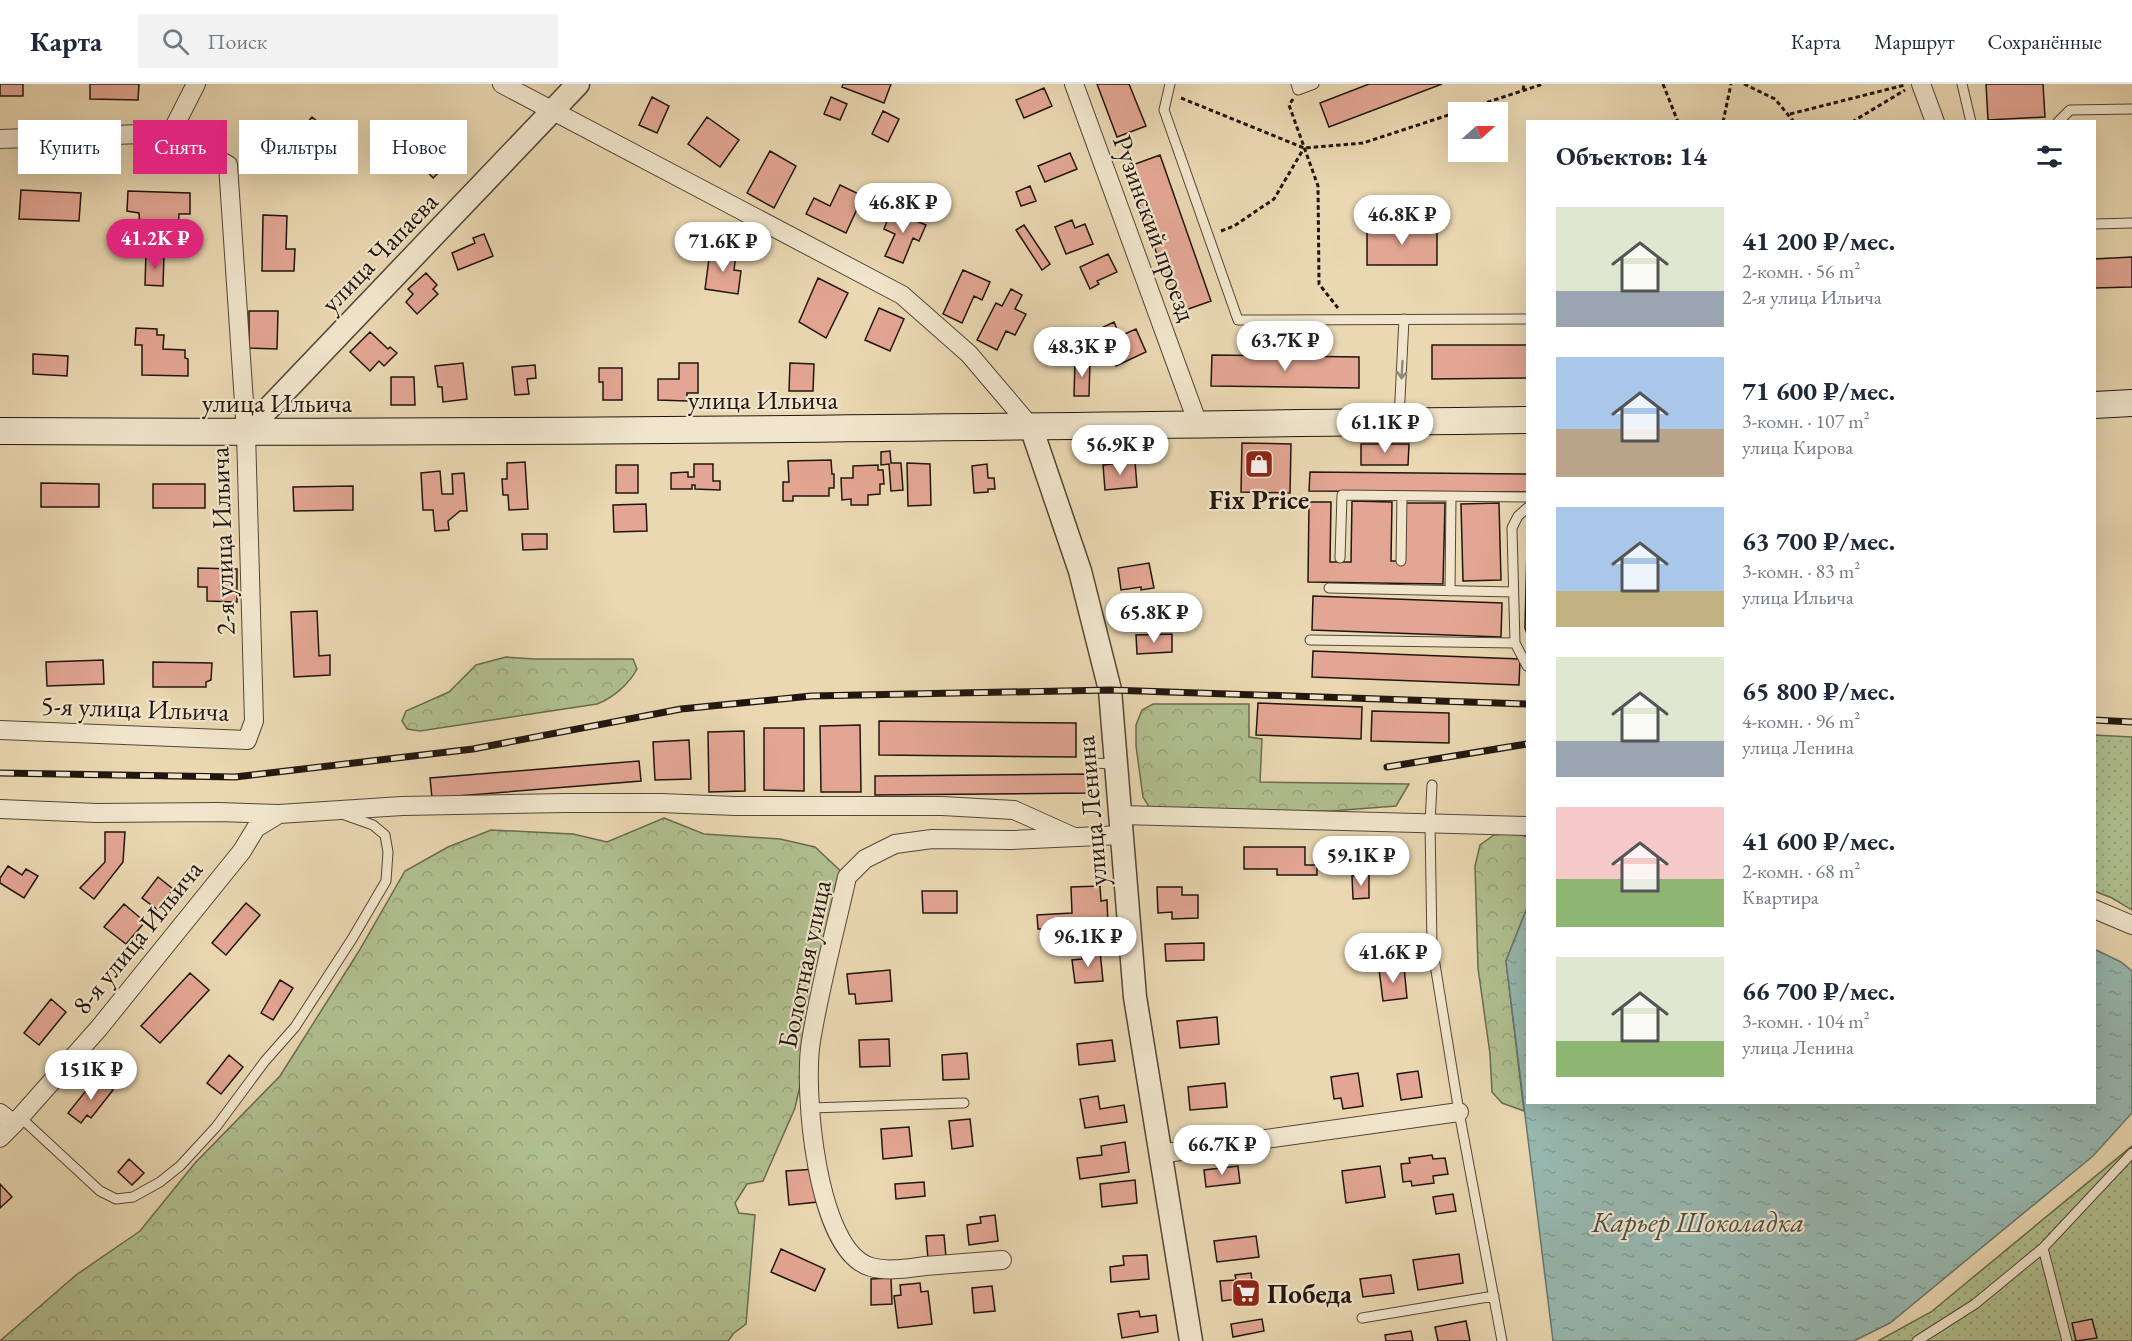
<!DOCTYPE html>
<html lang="ru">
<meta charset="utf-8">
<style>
:root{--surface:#fff;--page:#f2f2f3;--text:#1f2937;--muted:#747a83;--line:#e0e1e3;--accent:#db2777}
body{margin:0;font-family:"EB Garamond",serif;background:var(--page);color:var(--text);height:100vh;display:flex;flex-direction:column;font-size:22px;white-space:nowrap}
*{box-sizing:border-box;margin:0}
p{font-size:20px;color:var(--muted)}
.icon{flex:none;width:33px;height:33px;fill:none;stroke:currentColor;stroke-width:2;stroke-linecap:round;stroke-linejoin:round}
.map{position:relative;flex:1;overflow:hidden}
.details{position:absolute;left:1526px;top:36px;width:570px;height:984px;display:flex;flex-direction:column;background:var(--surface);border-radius:0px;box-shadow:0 6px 24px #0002}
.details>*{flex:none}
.guide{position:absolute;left:18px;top:36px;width:570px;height:54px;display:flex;gap:12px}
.needle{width:39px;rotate:69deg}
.buttons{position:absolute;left:1448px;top:18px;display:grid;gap:12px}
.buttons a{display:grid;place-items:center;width:60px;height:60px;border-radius:0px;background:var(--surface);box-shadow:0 6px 24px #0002;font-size:30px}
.price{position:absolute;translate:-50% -51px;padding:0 14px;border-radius:21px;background:#fff;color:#222;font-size:20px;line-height:39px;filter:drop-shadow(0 2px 3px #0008)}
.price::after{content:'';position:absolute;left:50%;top:36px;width:18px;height:14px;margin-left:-9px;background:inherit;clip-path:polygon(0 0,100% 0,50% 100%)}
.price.current{background:var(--accent);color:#fff}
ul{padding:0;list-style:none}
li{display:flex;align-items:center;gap:18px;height:150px;padding:0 30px}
li span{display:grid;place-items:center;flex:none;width:168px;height:120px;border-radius:0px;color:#555}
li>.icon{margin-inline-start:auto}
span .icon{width:72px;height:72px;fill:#fffc;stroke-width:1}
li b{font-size:26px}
h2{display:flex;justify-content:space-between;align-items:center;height:72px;padding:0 30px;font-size:26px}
.pill{padding:0 21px;border-radius:0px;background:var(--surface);box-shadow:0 6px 24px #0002;font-size:21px;line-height:54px}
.pill.current{background:var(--accent);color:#fff}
header{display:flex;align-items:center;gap:36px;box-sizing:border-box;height:84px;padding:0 30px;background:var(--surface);border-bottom:2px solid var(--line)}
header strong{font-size:28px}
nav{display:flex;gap:33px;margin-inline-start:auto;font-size:21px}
.search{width:420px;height:54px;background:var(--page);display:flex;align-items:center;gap:15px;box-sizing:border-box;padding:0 21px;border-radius:0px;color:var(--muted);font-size:22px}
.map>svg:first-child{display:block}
</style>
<header>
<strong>Карта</strong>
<div class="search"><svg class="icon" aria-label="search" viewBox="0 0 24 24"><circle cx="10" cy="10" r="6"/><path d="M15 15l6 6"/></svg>Поиск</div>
<nav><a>Карта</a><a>Маршрут</a><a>Сохранённые</a></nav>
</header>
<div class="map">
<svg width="2132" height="1257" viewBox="0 0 2132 1257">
<defs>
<pattern id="grass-dots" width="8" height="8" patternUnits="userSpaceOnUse" patternTransform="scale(1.5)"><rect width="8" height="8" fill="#b1c090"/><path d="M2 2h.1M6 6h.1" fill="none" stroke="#98a47b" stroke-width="1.8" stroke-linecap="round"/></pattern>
<pattern id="forest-crowns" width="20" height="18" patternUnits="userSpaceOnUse" patternTransform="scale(1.5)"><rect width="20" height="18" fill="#b1c090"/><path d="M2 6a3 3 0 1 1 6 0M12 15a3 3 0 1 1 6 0" fill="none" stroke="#98a47b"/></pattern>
<pattern id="water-ripples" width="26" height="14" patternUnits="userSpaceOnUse" patternTransform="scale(1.5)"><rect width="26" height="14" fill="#98b9b1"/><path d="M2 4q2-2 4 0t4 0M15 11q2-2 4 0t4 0" fill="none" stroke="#839e97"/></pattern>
</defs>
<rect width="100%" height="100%" fill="#ead8b2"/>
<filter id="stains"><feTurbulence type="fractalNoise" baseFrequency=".00333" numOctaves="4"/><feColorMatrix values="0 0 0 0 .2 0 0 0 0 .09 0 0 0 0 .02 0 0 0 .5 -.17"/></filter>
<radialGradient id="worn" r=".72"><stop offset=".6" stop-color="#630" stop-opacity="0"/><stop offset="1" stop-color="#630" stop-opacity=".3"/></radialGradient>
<path fill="url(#grass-dots)" stroke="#696b50" stroke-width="1.5" d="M2094,651L2132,653V826L2112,814L2094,807Z
M2132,1062V1257H1878L1931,1228Z"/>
<path fill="url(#forest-crowns)" stroke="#696b50" stroke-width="1.5" d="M506,573L534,575H633L637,585C629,600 613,614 597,620L420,647L407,645L402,637L406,627L449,608L476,581Z
M1153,620H1249V653L1262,655L1260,698L1409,700L1396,722L1331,727L1151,726L1143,713L1136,662V641L1142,626Z
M664,734L704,750L780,755L815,763L847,793L795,1024L763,1097L747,1100L735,1119L739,1129L755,1131L746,1240L734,1249L728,1257H0L76,1191L140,1147L195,1079L280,992L359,867L405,787L448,763L491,746L573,750L607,758Z
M1515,749L1527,753V824L1506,877L1524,1027L1502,1019L1492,1008L1490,970L1478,884L1475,782L1480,761L1494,751Z"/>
<path fill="url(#water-ripples)" stroke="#687870" stroke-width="1.5" d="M1527,824V1018H2094V865L2121,878L2132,887V1029L2093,1072L1890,1239L1854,1257H1553L1506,877Z"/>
<path fill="#e3a694" stroke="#21160f" stroke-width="1.5" d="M0,0H23V12H0Z
M90,0H139L138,16L90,15Z
M843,0H891L884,19L842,3Z
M1097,0H1129L1146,42L1117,53Z
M1369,0H1442L1329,43L1320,19Z
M1986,0H2043L2045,33L1988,36Z
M1044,4L1052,22L1024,34L1016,16Z
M652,13L669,22L657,49L639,41Z
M831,13L847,20L840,36L824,30Z
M883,27L899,35L888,58L872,50Z
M312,33L351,65L332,88L293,55Z
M707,33L739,56L720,83L688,60Z
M453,51L465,65L433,94L423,83L432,75L424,67L436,56L441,62Z
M770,67L796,82L774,124L747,109Z
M1070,69L1077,85L1045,98L1038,82Z
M1160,71L1211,217L1177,229L1127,83Z
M840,101L863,112L846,149L806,130L814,114L830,122Z
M1030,102L1036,117L1021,122L1016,108Z
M21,106L81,109L79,137L19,135Z
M128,107L190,109V130H179L178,143L166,142V145L140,144L139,129L127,127Z
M906,125L919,130L916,137L926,141L919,157L913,154L903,179L885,172L895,150L884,145L889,132L900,137Z
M263,131L287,132L286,165H295L294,187H262Z
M1072,136L1075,144L1085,140L1093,160L1066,170L1055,143Z
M1367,139H1386V149H1415V140H1437V181H1367Z
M1024,141L1050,180L1042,186L1016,146Z
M484,150L493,172L458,186L452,169L475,159L473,154Z
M710,167L736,171L734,186L741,187L738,210L705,205Z
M146,169L164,170L163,202L145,201Z
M1108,170L1117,188L1097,197L1099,200L1090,205L1080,183Z
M2132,173V203L2094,204V175Z
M963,186L990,198L982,216L974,212L962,239L943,230Z
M426,189L437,201L433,205L438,210L417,230L406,218L413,210L408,205Z
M818,194L848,209L826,254L799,238Z
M1011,205L1022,211L1015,225L1026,230L1015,251L1006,247L997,266L977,256L996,219L1002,222Z
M879,224L904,235L890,267L865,256Z
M249,227H278L277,265L249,264Z
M1114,238L1120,252L1136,245L1146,268L1116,282L1099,245Z
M136,244L157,245V251H164L163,265L185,266V274L188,275V292L142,291V261H135Z
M370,248L388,265L390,263L397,269L384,282L379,277L370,287L350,268Z
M1432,261H1527V294L1432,295Z
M33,270L68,272L67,292L33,290Z
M1212,271L1359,273V304L1211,302Z
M1075,276H1090L1089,312H1074Z
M463,279L467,315L443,318L442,303H438L435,282Z
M679,279H698V309H687V317L658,316V295H679Z
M790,279L814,280L813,307H789Z
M535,281L536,294L527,295L529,310L515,311L512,283Z
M599,284H622V316H603V298H599Z
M391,293H414L415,321H391Z
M1242,359L1291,360L1290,409L1241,408Z
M1361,360H1409L1408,381H1361Z
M890,367L891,379H901L903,406L891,407L889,380L881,381V368Z
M831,376L832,390H834V404H829V412H793V417H783V398H789L788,377Z
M1135,377L1137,403L1105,406L1103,381Z
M525,378L528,425L509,426L508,411H503L502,395H507V379Z
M907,379L930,380L931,421L908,422Z
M694,380H713V397H720V406L695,405V401H692V405H671V389L688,388V393H694Z
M987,380L988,394H994L995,405H988V408L974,409L972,382Z
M616,381H638V409H616Z
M878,381V386H883L884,400H880V410L868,411V421H851V415L842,416L841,394H853V382Z
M440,387L442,410H453L452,390L464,389L467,427H460L448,437L449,446L435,447L433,426H423L421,389Z
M1310,388L1527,390V408L1309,407Z
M41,399L99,400V423H41Z
M153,400H205V424H153Z
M353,402V426L294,427L293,403Z
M1352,417L1392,418L1391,477H1405L1406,419H1445L1443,500L1308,498L1309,418H1331L1330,478H1351Z
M1499,419L1501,496L1463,497L1461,420Z
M646,420L647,447L614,448L613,421Z
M522,450H547V465L523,466Z
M1527,464V550L1525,544Z
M1149,479L1154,504L1141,506V503L1121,506L1118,484Z
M198,484L237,485V518L207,517V503H198Z
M1313,512L1502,519L1501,553L1312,546Z
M317,527L319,572L330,571V591L294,593L291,528Z
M1172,550V568L1137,570L1136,551Z
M1313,567L1520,575L1519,601L1312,593Z
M103,576L104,600L47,602L46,578Z
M153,578L212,579L211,596L206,598V603H153Z
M1258,619L1362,623L1361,655L1256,651Z
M1372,627L1449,629V659L1371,657Z
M879,637L1076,639V673L879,671Z
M860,641L861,708H821L820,642Z
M764,644H804V707L764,706Z
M744,647L745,707L709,708L708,648Z
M689,656L691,695L655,696L653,658Z
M639,677L641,697L432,714L430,694Z
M1091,690V709L875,711V692Z
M105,748H125L123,778L94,815L80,804L105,778Z
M1244,763H1305V781H1317V791H1277V785H1244Z
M8,782L22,791L26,785L38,792L24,814L0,799V794Z
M1369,791V814L1353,815L1352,792Z
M158,793L173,805L158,826L142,814Z
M1100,802L1101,817L1107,816L1108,842L1100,843V847L1073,849V844L1038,845L1037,831L1072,829L1071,803Z
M1157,803H1182V811H1198V834L1172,835V828L1158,829Z
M922,807H957V829H923Z
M246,819L260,831L226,871L212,859Z
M124,820L145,838L126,860L104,843Z
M1204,859V876L1166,877L1165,860Z
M1100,867L1103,897L1075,899L1072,876L1082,875L1081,869Z
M1404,883L1407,914L1383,917L1379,885Z
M890,886L892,917L856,920L855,910H849L847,890Z
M190,889L209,906L160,959L141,942Z
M280,896L293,904L273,936L261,929Z
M51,915L66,928L39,961L24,949Z
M1217,933L1219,960L1180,964L1177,937Z
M889,955L890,982L860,983L859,956Z
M1112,956L1115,977L1079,981L1077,960Z
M967,969L969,995L943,996L942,971Z
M229,971L243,983L221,1010L207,999Z
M1418,987L1422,1013L1401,1016L1397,990Z
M1358,989L1363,1022L1343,1025L1341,1014L1334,1015L1331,993Z
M97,993L113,1006L91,1034L87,1031L81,1039L68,1029Z
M1225,999L1227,1023L1190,1026L1188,1003Z
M1098,1012L1100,1025L1124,1021L1127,1038L1085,1044L1080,1015Z
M970,1035L973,1062L952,1065L949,1037Z
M909,1043L912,1072L883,1075L881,1045Z
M1125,1058L1129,1088L1080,1095L1077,1074L1102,1071L1101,1062Z
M1432,1071L1433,1075L1445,1074L1448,1090L1433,1092L1434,1099L1412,1102L1411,1097L1403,1098L1401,1080L1410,1079L1409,1074Z
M129,1075L144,1089L132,1101L118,1088Z
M1238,1082L1240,1099L1206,1103L1204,1086Z
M1380,1082L1385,1113L1346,1119L1342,1087Z
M816,1085L818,1118L789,1121L786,1087Z
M1135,1096L1137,1119L1102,1123L1100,1100Z
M924,1098L925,1112L896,1115L895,1100Z
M0,1100L12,1113L0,1124Z
M1453,1110L1456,1127L1436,1130L1433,1113Z
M995,1131L998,1157L969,1161L967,1141L981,1139L980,1133Z
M944,1151L946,1173L928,1174L926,1152Z
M1256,1152L1259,1173L1217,1178L1214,1157Z
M781,1165L825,1185L815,1207L771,1188Z
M1459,1170L1463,1199L1418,1206L1413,1176Z
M1147,1171L1149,1195L1111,1198L1110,1183L1124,1181L1123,1172Z
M1251,1189L1254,1213L1222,1217L1220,1197L1236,1196L1235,1191Z
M1391,1191L1394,1209L1363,1213L1360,1195Z
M891,1194L892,1220L871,1221V1195Z
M920,1199L921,1208L928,1207L932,1240L898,1244L894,1212L901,1211L900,1201Z
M992,1202L995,1227L974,1229L972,1204Z
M1139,1227L1140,1233L1156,1231L1158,1248L1122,1254L1118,1230Z
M1262,1235L1264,1247L1233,1253L1231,1240Z
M2092,1235L2097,1254L2076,1257L2072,1239Z
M1466,1237L1470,1257H1438L1435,1243Z
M1411,1247L1413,1257H1386L1385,1251Z"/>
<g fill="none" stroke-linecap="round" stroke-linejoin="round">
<g stroke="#534638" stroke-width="11">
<path id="service" d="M1170,0L1164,26L1238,236L1527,235
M1296,0L1298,6L1314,0
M1962,0L1971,38
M2058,38L2070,26L2132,25
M2094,140L2132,139
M1399,335L1404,235
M1527,424L1518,432L1512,444L1515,559L1527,582
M1340,474L1342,411L1527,413
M1401,477L1402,412
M1329,504L1513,508
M1450,507L1451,413
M1310,556L1515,559
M1090,679L1116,680
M1432,701L1430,739L1432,862L1459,1028L1502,1257
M811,1024L964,1019
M20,1033L100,1107L116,1115L133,1113L160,1098L180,1082L216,1043L265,977L295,943L352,855L386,797L388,768L385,751L373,741L342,730
M2043,1164L2067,1257
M1362,1234L1494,1212
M1917,1257L1975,1220L2043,1164L2132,1069"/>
</g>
<g stroke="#534638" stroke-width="20">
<path id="minor" d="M502,0L902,211L969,270L1031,343
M1074,0L1198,340
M1921,0L1935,38
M171,49L196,0
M0,55L171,49L228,81L246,348L254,637L247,656L0,646
M0,725L97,729L218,728L279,730L402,722L566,719H661L735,722H942L1014,726L1074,753
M1121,731L1527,742
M2094,825L2132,841
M0,1029L14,1040L0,1054
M14,1040L99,944L242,767L256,744L279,730
M1159,1070L1459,1028
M1002,1176C977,1178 951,1180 925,1182C908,1184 888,1188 871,1183C816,1168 803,1005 811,957C820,902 835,847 847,793L865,775L895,760L932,755L1012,756L1122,751"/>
</g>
<g stroke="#534638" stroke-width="25">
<path id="tertiary" d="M1031,343L1080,487L1110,606L1135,913L1191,1257
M246,348L578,0"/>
</g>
<g stroke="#21160f" stroke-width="28">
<path id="secondary" d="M2094,321L2132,319
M0,347C509,350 1018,343 1527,336"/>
</g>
<path stroke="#21160f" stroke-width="3" stroke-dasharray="4.5 3" stroke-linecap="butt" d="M1663,0L1678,38
M1744,0L1775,15L1794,38
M1523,6L1524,0
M1181,14L1304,64L1363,59L1543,0
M1293,15L1289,21L1318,102L1319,200L1338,224
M1790,30L1905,1
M1723,38L1731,0
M1852,38L1905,6
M1221,147L1234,142L1274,115L1304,64"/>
<use href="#service" stroke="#f1e6cd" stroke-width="9"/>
<use href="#minor" stroke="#f1e6cd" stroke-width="18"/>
<use href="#tertiary" stroke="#f1e6cd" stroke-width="22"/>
<use href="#secondary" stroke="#f1e6cd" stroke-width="26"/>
<g stroke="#21160f" stroke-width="7">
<path id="rail" d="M2094,636L2132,638
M1387,683L1527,660
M0,689L235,693L473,665L681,625L811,612L1110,606L1527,620"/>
</g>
<use href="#rail" stroke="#f1e6cd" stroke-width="4.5" stroke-dasharray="14" stroke-linecap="butt"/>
</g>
<defs><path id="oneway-shaft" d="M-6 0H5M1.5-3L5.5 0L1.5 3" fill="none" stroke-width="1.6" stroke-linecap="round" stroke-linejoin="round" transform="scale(1.5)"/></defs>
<use stroke="#938878" href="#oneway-shaft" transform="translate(1402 286) rotate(93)"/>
<defs>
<g id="shop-square" transform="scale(1.5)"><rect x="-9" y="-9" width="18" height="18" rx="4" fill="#8f2418" stroke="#f1e6cd"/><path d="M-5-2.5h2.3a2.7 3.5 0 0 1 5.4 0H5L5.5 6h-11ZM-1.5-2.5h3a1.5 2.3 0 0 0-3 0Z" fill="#fff"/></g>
<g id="supermarket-square" transform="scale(1.5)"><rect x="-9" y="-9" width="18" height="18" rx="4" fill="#8f2418" stroke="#f1e6cd"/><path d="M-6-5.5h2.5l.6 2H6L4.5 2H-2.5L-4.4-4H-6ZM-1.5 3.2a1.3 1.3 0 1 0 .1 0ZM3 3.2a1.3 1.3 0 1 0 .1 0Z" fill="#fff"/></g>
</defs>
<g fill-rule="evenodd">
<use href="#shop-square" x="1259" y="380"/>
<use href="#supermarket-square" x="1246" y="1209"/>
</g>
<g text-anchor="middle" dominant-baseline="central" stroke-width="4.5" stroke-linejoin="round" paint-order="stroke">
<g font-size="27" fill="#21160f" stroke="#f1e6cd">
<text transform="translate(1155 144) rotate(70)">Рузинский проезд</text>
<text transform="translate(379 168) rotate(-46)">улица Чапаева</text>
<text x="763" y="315">улица Ильича</text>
<text x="277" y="318">улица Ильича</text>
<text transform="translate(222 457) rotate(-92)">2-я улица Ильича</text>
<text transform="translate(135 624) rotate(2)">5-я улица Ильича</text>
<text transform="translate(1091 727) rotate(-95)">улица Ленина</text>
<text transform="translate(137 853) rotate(-51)">8-я улица Ильича</text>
<text transform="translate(804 880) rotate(-78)">Болотная улица</text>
</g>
<g font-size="27" font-weight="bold" fill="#21160f" stroke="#f1e6cd">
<text x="1259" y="415">Fix Price</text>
<text x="1267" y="1209" text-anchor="start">Победа</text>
</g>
<g font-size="28" font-style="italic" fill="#4b4f48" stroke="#f1e6cd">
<text x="1698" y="1138">Карьер Шоколадка</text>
</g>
</g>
<rect width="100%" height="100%" filter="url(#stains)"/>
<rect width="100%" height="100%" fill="url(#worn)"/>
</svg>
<div class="buttons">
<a><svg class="needle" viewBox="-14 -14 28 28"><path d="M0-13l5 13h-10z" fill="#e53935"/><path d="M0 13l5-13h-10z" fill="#747a83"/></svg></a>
</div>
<b class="price" style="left:903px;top:150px">46.8K ₽</b>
<b class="price" style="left:1402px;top:162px">46.8K ₽</b>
<b class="price current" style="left:155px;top:186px">41.2K ₽</b>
<b class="price" style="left:723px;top:189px">71.6K ₽</b>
<b class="price" style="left:1285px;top:288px">63.7K ₽</b>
<b class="price" style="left:1082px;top:294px">48.3K ₽</b>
<b class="price" style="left:1385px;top:370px">61.1K ₽</b>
<b class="price" style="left:1120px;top:392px">56.9K ₽</b>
<b class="price" style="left:1154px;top:560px">65.8K ₽</b>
<b class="price" style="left:1361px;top:803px">59.1K ₽</b>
<b class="price" style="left:1088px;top:884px">96.1K ₽</b>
<b class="price" style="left:1393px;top:900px">41.6K ₽</b>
<b class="price" style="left:91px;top:1017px">151K ₽</b>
<b class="price" style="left:1222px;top:1092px">66.7K ₽</b>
<div class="guide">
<a class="pill">Купить</a>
<a class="pill current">Снять</a>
<a class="pill">Фильтры</a>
<a class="pill">Новое</a>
</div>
<section class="details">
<h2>Объектов: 14<svg class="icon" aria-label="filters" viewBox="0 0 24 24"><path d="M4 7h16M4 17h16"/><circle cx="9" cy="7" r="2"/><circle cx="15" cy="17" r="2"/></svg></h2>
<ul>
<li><span style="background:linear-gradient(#dfe7d0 70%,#9aa5b1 0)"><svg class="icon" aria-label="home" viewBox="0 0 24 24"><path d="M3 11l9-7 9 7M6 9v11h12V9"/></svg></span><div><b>41 200 ₽/мес.</b><p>2-комн. · 56 m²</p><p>2-я улица Ильича</p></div></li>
<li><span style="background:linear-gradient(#a9c7e8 60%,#b9a48a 0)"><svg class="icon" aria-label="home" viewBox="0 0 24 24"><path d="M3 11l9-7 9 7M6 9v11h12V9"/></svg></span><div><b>71 600 ₽/мес.</b><p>3-комн. · 107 m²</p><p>улица Кирова</p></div></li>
<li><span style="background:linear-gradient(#a9c7e8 70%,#c2b280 0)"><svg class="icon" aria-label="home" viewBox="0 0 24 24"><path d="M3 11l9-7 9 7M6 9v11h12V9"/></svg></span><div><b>63 700 ₽/мес.</b><p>3-комн. · 83 m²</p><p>улица Ильича</p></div></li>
<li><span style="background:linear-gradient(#dfe7d0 70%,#9aa5b1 0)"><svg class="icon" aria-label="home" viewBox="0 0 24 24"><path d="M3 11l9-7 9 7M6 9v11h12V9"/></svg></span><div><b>65 800 ₽/мес.</b><p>4-комн. · 96 m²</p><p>улица Ленина</p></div></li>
<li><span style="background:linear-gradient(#f6c9c9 60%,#8fb573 0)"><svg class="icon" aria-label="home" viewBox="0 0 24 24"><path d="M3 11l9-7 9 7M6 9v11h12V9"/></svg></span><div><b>41 600 ₽/мес.</b><p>2-комн. · 68 m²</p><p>Квартира</p></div></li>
<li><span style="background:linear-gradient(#dfe7d0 70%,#8fb573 0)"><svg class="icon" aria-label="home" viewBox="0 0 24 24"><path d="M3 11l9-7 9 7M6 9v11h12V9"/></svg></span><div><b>66 700 ₽/мес.</b><p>3-комн. · 104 m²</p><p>улица Ленина</p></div></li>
</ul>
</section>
</div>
